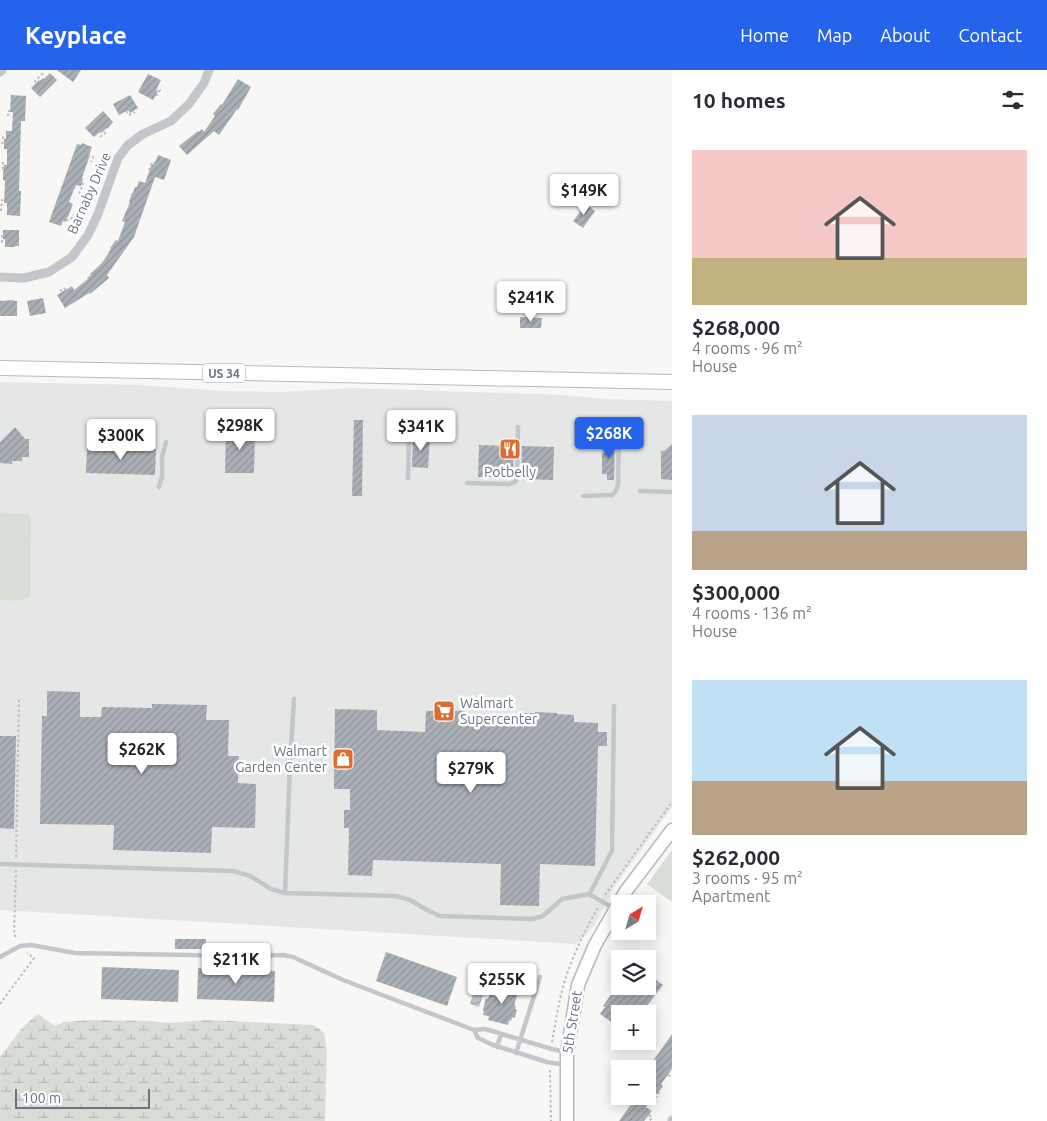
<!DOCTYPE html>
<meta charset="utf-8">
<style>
:root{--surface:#fff;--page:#f2f2f3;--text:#2b2b33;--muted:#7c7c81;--accent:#2563eb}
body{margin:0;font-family:Ubuntu,sans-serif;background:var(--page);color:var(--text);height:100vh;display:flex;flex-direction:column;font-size:19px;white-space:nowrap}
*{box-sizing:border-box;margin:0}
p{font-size:16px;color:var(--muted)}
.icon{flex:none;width:28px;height:28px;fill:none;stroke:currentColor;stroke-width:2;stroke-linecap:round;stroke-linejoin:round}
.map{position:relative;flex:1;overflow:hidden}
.drawer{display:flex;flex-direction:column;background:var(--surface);width:375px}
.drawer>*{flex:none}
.needle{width:32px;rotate:37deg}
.buttons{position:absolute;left:611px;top:825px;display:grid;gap:10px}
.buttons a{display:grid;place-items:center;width:45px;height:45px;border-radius:0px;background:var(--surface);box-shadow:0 2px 12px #0003;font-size:25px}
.scale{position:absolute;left:15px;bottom:12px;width:135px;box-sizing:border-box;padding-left:5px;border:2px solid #687484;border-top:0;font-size:14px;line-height:18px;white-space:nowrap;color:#687484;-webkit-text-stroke:4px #fff;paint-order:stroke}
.price{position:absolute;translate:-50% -42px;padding:0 11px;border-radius:5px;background:#fff;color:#222;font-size:16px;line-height:32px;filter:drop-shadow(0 1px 2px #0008)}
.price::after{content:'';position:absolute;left:50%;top:30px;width:15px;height:11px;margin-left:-8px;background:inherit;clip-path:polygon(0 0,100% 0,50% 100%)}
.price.active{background:var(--accent);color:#fff}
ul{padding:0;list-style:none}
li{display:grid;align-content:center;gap:10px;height:265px;padding:0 20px}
li span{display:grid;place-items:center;height:155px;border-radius:0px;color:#555}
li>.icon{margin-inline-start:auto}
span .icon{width:90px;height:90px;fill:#fffc;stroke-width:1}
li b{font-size:21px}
h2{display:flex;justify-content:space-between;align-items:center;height:60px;padding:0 20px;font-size:21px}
header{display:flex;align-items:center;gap:30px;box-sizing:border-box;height:70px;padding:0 25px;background:var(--accent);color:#fff}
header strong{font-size:24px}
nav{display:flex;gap:28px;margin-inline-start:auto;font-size:18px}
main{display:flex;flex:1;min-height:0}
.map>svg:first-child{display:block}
</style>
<header>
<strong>Keyplace</strong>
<nav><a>Home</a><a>Map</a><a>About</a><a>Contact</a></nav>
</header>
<main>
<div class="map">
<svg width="672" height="1051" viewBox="0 0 672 1051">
<defs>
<pattern id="wetland-marsh" width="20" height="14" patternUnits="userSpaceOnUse" patternTransform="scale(1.25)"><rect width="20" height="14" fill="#d8ded6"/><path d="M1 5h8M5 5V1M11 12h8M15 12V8" fill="none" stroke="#b3b9b3"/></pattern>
<pattern id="water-waves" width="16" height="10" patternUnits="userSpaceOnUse" patternTransform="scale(1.25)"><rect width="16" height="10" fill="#bdc5cb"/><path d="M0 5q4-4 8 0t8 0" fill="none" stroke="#9da5aa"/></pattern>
<pattern id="building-hatch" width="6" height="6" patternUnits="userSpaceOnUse" patternTransform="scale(1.25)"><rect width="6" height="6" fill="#aab0b7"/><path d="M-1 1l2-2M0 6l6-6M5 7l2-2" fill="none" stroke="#8e949a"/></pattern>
</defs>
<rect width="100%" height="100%" fill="#f7f7f5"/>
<path fill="#e5e6e6" d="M0,312L140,315L223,321L282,322L353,318L565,325L605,329L672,331V737L613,819L595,855L576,874L0,840Z"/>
<path fill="#d8ded6" d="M0,443L27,444L31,447L30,525C23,533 10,530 0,530Z
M672,780V832L647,814Z"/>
<path fill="url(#wetland-marsh)" d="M38,944L55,956L64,952L91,950L146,951L170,953L208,950L314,955L324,963L327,980L325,1051H0V987L22,958Z"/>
<path fill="url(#water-waves)" d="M478,909L489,913L488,916H486L479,937L470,934Z"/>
<path fill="url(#building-hatch)" d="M57,0H81L73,12Z
M50,3L57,10L40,27L31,18L39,10L40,11L43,8L44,9Z
M148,4L161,10L156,20L158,21L153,30L138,22Z
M238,9L251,17L238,40L237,39L219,65L214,61L187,85L179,76L198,61L199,62L202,59L204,62L215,46L213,44L221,34L222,35Z
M11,25L26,26L25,51H21L19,121H21L20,146L7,145V133H4L5,112L4,110H3V103L4,95H7V79H4V69H6V61H12L13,42H10Z
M130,25L138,38L130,43L128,40L119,45L113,34Z
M103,41L113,52L107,59V58L101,63L100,62L94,67L85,58Z
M82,73L92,77L89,85H90L82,108L83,109L81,116L76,115L75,119H74L69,132L73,134L68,147H67L66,152L63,151L61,156L49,152L77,74L81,75Z
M158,85L171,90L164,110L155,107L134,167L107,205L109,208L90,224L89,223L65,238L57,225L72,216L74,220L88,209L87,208L91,205L90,204L101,194L109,183H108L111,179L110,178L116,170L118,171L125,152L122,151L130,132H129L132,123H133L135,117H137L139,111L145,113L152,94L154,95Z
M586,134L595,141L583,158L573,151Z
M3,160H19V176H15V177H5V169H3Z
M43,228L46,243L30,246L27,231Z
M14,230V231H17V246H0V231Z
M520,247L542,248L541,258H520Z
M354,350H363L362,426H352Z
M15,357L25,369H29V387H22V391H12V394L0,393V372Z
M226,359L255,360L254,403H225Z
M413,366H430L428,398L412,397Z
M605,369L615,370L614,410H607V404H602V383H604Z
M672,374V410L661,409V381H664Z
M479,375L514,376L513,402L508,407H478Z
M522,376L554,377L553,410L521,409Z
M87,378L156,379L155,405L86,403Z
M47,621L80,622V647H101L102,637L152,638V634L207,635L206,650H229L228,686H239L238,713L256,714L255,758L212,757L211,783L113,780L114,755L40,754L42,646H47Z
M335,639L377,640V660L425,662L426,641H434V640L465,641V650L521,651V643H535V642L557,643V644L574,645V652L598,653V662H607V676H598L595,796L540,794L539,836L500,835L501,794L373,790L372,806L348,805L349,758H344V740H350V719H334Z
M0,666H16L14,759L0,758Z
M175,869H206V879H175Z
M386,882L457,907L447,936L376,911Z
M102,897L179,900L178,932L101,929Z
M198,898L275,901L274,932L197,929Z
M648,904L663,915L646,937L648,938L643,944H620V958L600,944L605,937L603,936L617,916H648Z
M504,912L520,917L514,935L516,936L515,939L517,940L515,947L514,948L512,947L511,951L509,950L508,955L488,950L489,946L483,945L484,941L483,940L486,928L488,929L490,924L498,927Z
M672,964V999L661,1014L663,1016L646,1037L652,1041L644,1051H619L637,1026H648V998Z"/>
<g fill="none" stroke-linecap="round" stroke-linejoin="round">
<g stroke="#b6b9be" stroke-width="15">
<path id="secondary" d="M567,1051V983L578,915L595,875L626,821L672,760"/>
</g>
<g stroke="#b6babe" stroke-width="16">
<path id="primary" d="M0,298L672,312"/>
</g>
<path stroke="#bbbdc0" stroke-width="2" stroke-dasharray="2.5 2.5" stroke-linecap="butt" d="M36,12L35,11L43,3
M156,26L160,20L157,18
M126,41L129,45L135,42
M8,46V41H10
M100,67L105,63L103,61
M2,74L3,67H6
M88,84L93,87L91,92
M3,92V99H4
M149,100L152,92L155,93
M79,124L83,114L81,113
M1,141L2,130H3
M66,150L71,149L74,144
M2,165V172H5
M60,221L64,218L66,221
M16,787L19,628
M16,800L14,864L17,869
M605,825L672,732
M0,934L34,888L27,883
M552,972C556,951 559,928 566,907C574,883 586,858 599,836
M550,1000L551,1051
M668,1005L671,1007L672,1006
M651,1025L655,1028L661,1020
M649,1045L652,1048L649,1051"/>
<path stroke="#c3c6ca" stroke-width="4.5" d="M408,408L409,365
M467,413L509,414L515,412L517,409L518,357
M159,417L162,407V387L166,372
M640,421L672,422
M583,426L612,425L616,421L618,415L619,360
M614,636L612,781C604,795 598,810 589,824L615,839
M0,794L233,801L250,806L271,819L285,823L396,826L410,830L427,840L440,846L532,849L543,846L562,829L589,824
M285,823L290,695L294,629
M0,887L20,876L31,875L75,883L242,886L283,885L293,887L343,910L474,960L485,959L552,979L565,982
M474,960L478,968L493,975L547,992L566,995
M497,977L501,964
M516,983L540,907"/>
<path stroke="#c3c6ca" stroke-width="9" d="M0,2L2,0
M0,207L24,208L49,202L72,187L88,165L98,144L118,88L128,75L143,64L171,51L189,34L204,13L209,0
M672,1051V1050"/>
<use href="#secondary" stroke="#fff" stroke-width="12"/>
<use href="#primary" stroke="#fff" stroke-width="14"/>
</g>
<defs>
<g id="restaurant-square" transform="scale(1.125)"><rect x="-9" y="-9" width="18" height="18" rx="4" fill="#db6d31" stroke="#fff"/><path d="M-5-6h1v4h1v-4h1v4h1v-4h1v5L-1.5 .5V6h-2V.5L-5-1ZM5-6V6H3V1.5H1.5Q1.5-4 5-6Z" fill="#fff"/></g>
<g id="supermarket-square" transform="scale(1.125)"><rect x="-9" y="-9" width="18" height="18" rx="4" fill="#db6d31" stroke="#fff"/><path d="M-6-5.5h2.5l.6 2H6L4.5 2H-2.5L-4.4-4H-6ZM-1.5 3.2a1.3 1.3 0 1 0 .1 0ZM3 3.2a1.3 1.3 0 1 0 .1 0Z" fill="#fff"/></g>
<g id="shop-square" transform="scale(1.125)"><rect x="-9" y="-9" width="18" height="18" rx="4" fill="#db6d31" stroke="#fff"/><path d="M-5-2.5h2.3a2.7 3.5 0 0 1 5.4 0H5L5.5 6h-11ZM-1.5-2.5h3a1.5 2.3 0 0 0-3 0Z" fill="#fff"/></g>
</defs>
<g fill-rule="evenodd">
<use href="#restaurant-square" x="510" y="379"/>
<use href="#supermarket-square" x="444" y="641"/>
<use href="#shop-square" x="343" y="689"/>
</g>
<g text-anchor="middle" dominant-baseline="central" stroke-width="5" stroke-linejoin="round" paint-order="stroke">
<rect fill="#fff" stroke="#959ea9" stroke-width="1" x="203" y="293.5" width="42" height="19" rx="4"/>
<g font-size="12" font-weight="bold" fill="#687484">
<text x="224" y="303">US 34</text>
</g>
<g font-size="14" fill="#687484" stroke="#fff">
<text transform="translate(89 123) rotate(-66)">Barnaby Drive</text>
<text transform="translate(572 952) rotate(-81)">5th Street</text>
</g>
<g font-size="14" fill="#687484" stroke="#fff">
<text x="510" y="402">Potbelly</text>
<text x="460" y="633" text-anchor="start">Walmart<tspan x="460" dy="16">Supercenter</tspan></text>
<text x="327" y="681" text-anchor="end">Walmart<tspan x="327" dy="16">Garden Center</tspan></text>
</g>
</g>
</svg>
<div class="buttons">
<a><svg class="needle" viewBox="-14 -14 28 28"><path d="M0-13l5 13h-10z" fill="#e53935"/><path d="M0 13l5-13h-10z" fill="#7c7c81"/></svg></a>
<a><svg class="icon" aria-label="layers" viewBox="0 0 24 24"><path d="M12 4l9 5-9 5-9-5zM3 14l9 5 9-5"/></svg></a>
<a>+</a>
<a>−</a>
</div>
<div class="scale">100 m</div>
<b class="price" style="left:584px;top:146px">$149K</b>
<b class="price" style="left:531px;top:253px">$241K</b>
<b class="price" style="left:240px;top:381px">$298K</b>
<b class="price" style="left:421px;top:382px">$341K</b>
<b class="price active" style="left:609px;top:389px">$268K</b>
<b class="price" style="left:121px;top:391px">$300K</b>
<b class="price" style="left:142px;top:705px">$262K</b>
<b class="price" style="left:471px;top:724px">$279K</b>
<b class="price" style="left:236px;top:915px">$211K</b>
<b class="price" style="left:502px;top:935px">$255K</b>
</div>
<section class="drawer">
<h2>10 homes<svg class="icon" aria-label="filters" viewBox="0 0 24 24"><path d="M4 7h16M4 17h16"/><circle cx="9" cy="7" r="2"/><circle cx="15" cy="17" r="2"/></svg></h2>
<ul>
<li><span style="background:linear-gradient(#f6c9c9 70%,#c2b280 0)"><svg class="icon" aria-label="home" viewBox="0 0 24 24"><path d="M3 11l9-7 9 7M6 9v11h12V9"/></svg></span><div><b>$268,000</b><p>4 rooms · 96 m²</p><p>House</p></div></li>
<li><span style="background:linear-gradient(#c9d6e8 75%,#b9a48a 0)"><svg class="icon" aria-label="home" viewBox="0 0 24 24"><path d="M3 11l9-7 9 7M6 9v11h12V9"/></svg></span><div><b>$300,000</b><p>4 rooms · 136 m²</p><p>House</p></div></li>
<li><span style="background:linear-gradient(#bfe0f5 65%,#b9a48a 0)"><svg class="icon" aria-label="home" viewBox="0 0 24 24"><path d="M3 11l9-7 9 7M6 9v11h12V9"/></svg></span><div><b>$262,000</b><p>3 rooms · 95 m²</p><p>Apartment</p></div></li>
</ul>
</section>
</main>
